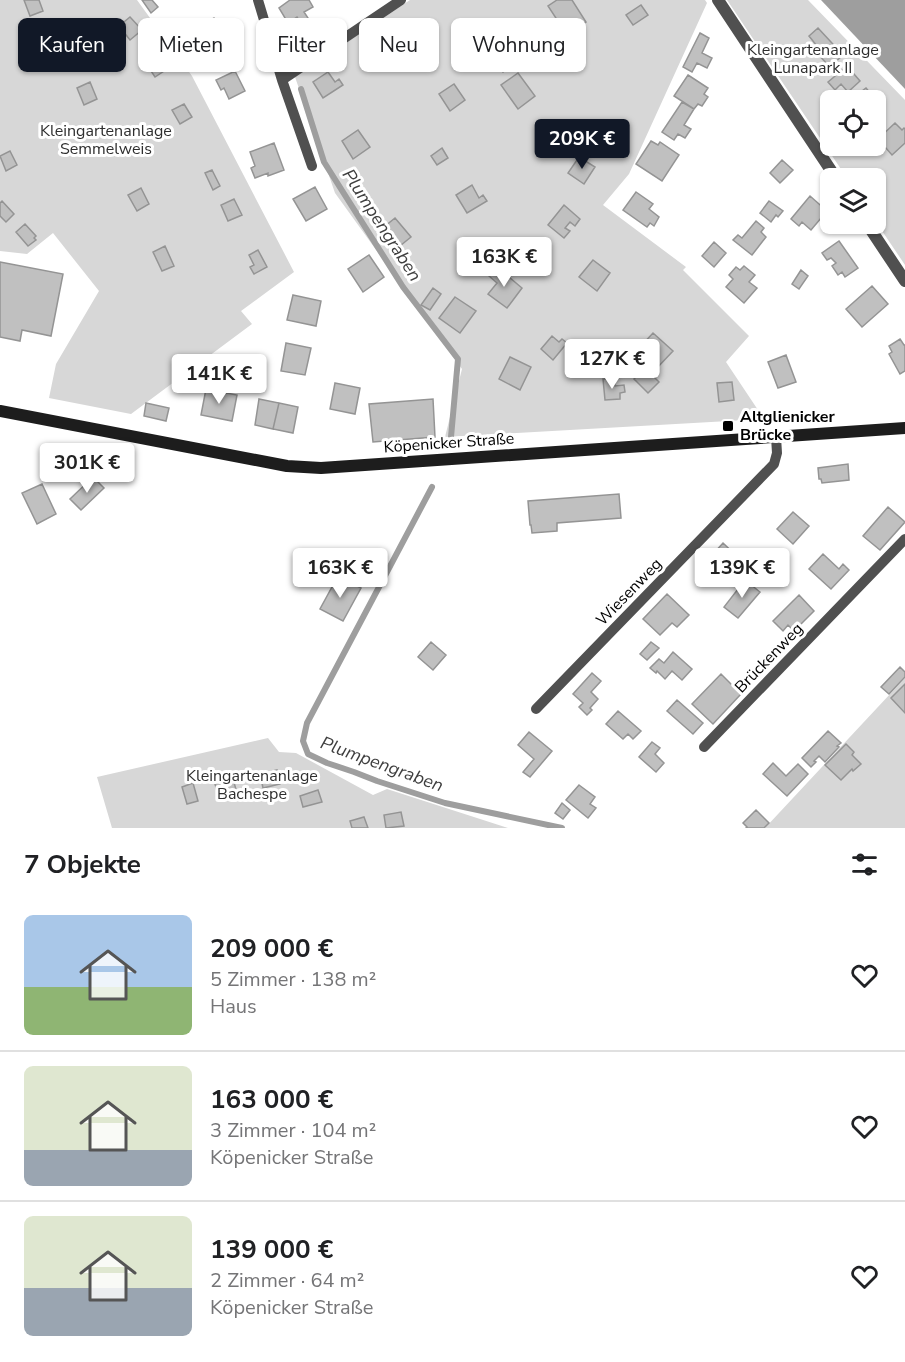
<!DOCTYPE html>
<html lang="de">
<meta charset="utf-8">
<style>
:root{--surface:#fff;--page:#f2f2f2;--text:#202124;--muted:#757577;--line:#e0e0e0;--accent:#111827}
body{margin:0;font-family:"Nunito Sans",sans-serif;background:var(--page);color:var(--text);height:100vh;display:flex;flex-direction:column;font-size:22px;white-space:nowrap}
*{box-sizing:border-box;margin:0}
p{font-size:20px;color:var(--muted)}
.icon{flex:none;width:33px;height:33px;fill:none;stroke:currentColor;stroke-width:2;stroke-linecap:round;stroke-linejoin:round}
.map{position:relative;height:828px;overflow:hidden}
.panel{display:flex;flex-direction:column;background:var(--surface);flex:1}
.panel>*{flex:none}
.banner{position:absolute;left:18px;top:18px;width:600px;height:54px;display:flex;gap:12px}
.tools{position:absolute;left:820px;top:90px;display:grid;gap:12px}
.tools a{display:grid;place-items:center;width:66px;height:66px;border-radius:9px;background:var(--surface);box-shadow:0 2px 4px #0004;font-size:30px}
.price{position:absolute;translate:-50% -51px;padding:0 14px;border-radius:6px;background:#fff;color:#222;font-size:20px;line-height:39px;filter:drop-shadow(0 2px 3px #0008)}
.price::after{content:'';position:absolute;left:50%;top:36px;width:18px;height:14px;margin-left:-9px;background:inherit;clip-path:polygon(0 0,100% 0,50% 100%)}
.price.on{background:var(--accent);color:#fff}
ul{padding:0;list-style:none}
li{display:flex;align-items:center;gap:18px;height:150px;padding:0 24px}
li+li{border-top:2px solid var(--line)}
li span{display:grid;place-items:center;flex:none;width:168px;height:120px;border-radius:9px;color:#555}
li>.icon{margin-inline-start:auto}
span .icon{width:72px;height:72px;fill:#fffc;stroke-width:1}
li b{font-size:26px}
h2{display:flex;justify-content:space-between;align-items:center;height:72px;padding:0 24px;font-size:26px}
.chip{padding:0 21px;border-radius:9px;background:var(--surface);box-shadow:0 2px 4px #0004;font-size:21px;line-height:54px}
.chip.on{background:var(--accent);color:#fff}
.map>svg:first-child{display:block}
</style>
<div class="map">
<svg width="905" height="828" viewBox="0 0 905 828">
<rect width="100%" height="100%" fill="#fff"/>
<path fill="#d7d7d7" fill-rule="evenodd" d="M0,0H137L192,76L294,272L241,311L252,324L131,414L49,398L56,364L99,291L53,233L27,254L0,251Z
M410,0H705L707,3L629,174L603,205L686,267L683,270L749,336L726,362L764,419L445,437L462,369L335,193L295,77Z
M727,0H808L905,100V265L876,222V178H847ZM831,100H876V146H831Z
M905,678V828H765Z
M268,738L279,752L296,753L373,795L387,789L508,828H112L97,777Z"/>
<path fill="#9e9e9e" d="M821,0H905V89Z"/>
<g fill="none" stroke-linecap="round" stroke-linejoin="round">
<path stroke="#9e9e9e" stroke-width="6" d="M301,89L324,162L403,287L458,359L451,437
M432,487L307,723L303,741L308,754L327,763L354,772L377,781L445,803L562,828"/>
</g>
<path fill="#c0c0c0" stroke="#949494" stroke-width="1.5" d="M24,0H39L43,11L30,16Z
M142,0H152L158,7L151,13Z
M290,0H309L313,7L304,12L308,18L301,23L297,17L288,23L279,8Z
M557,0H572L586,22L567,35L548,6Z
M641,5L648,15L633,25L626,15Z
M130,17L142,30L130,40L119,26Z
M214,18L226,39L214,46L202,25Z
M818,28L843,55L830,67L813,49L817,46L809,36Z
M64,32L71,48L57,54L50,38Z
M388,33L396,44L403,39L408,47L393,57L388,50L386,52L377,40Z
M700,33L709,38L702,53L712,58L707,68L697,63L692,72L683,67Z
M503,40L519,61L503,72L488,51Z
M157,54L167,69L155,77L145,62Z
M847,66L860,81L848,92L841,84L835,90L828,82Z
M235,71L245,91L229,99L224,88L221,90L216,80Z
M328,72L335,82L339,79L343,85L323,98L313,82Z
M518,73L535,96L518,109L501,85Z
M688,75L708,88L704,94L708,97L702,106L698,104L694,109L674,96Z
M90,82L97,99L84,105L77,88Z
M454,84L465,100L450,111L439,94Z
M866,88L876,100H853L859,95L858,94Z
M682,102L694,109L684,125L691,129L685,138L678,134L674,140L662,132Z
M184,104L192,117L180,124L172,110Z
M895,123L902,130L904,128L905,129V143L892,155L878,139Z
M358,130L370,147L353,159L342,141Z
M651,141L658,145L660,142L679,155L662,181L636,164Z
M274,143L284,170L268,176V173L255,178L251,168L255,166L250,152Z
M442,148L448,158L437,165L431,156Z
M10,151L17,165L6,171L0,156Z
M579,157L595,167L584,184L568,173Z
M782,160L793,170L780,183L770,173Z
M212,170L220,186L213,190L205,173Z
M472,185L479,198L483,195L487,201L467,213L456,195Z
M315,187L327,209L306,221L293,199Z
M141,188L149,204L137,211L128,195Z
M636,192L653,204L649,209L659,217L654,226L650,223L647,227L623,210Z
M810,196L827,211L811,230L802,222L799,226L791,219Z
M234,199L242,215L228,221L221,205Z
M2,201L14,214L6,222L0,216V203Z
M769,201L783,211L778,217L776,215L771,222L760,213Z
M564,205L580,219L575,226L570,222L565,228L570,231L564,238L548,225Z
M395,218L411,237L395,250L379,231Z
M756,221L764,228L761,232L766,237L752,255L733,240L738,235L742,238Z
M25,224L36,236L34,238L36,240L28,246L16,232Z
M532,241L549,254L533,273L517,260Z
M839,241L858,268L845,277L842,272L838,275L832,266L836,263L831,258L827,260L822,253Z
M714,242L726,253L714,267L702,256Z
M165,246L174,266L162,271L153,252Z
M258,250L267,267L254,274L250,267L254,265L249,255Z
M369,255L384,277L363,292L348,269Z
M593,260L610,273L597,291L579,277Z
M0,262L63,274L51,336L22,330L20,341L0,337Z
M744,266L755,275L749,282L757,288L744,303L726,287L733,279L729,275L736,267L740,270Z
M497,267L522,288L507,308L488,294L497,283L489,276Z
M801,270L808,276L799,289L792,284Z
M872,286L888,304L862,327L846,309Z
M433,288L441,294L430,310L421,305Z
M293,295L321,301L316,326L287,320Z
M455,297L476,311L460,333L439,318Z
M653,333L673,351L656,369L645,358L649,353L641,346Z
M552,336L559,342L562,339L567,343L553,360L541,349Z
M900,339L904,345H905V371L900,374L889,354L892,352L889,346Z
M286,343L311,348L305,375L281,371Z
M786,355L796,382L778,388L768,362Z
M510,357L531,367L520,390L499,379Z
M645,368L659,382L648,393L634,379Z
M603,379H614L615,386L624,385L625,392L620,393V399L605,400Z
M732,382L734,400L719,402L717,383Z
M335,383L360,388L355,414L330,409Z
M206,389L237,395L232,421L201,415Z
M259,399L279,403L273,429L255,425Z
M433,399L435,437L373,442L369,404Z
M146,403L169,408L166,421L144,416Z
M279,403L298,407L293,433L273,429Z
M848,464L849,480L822,483L821,479H819L818,468Z
M93,477L104,488L81,510L70,499Z
M42,484L56,514L37,524L22,493Z
M619,494L621,518L557,523V531L532,533L531,525H530L528,501Z
M888,507L905,522L880,550L863,536Z
M793,512L809,526L793,544L777,529Z
M723,543L742,561L721,584L710,574L713,571L704,564Z
M823,554L839,569L843,564L849,570L831,589L809,569Z
M338,576L361,588L343,621L320,609Z
M745,580L760,592L738,618L724,607Z
M667,594L689,615L677,627L672,623L660,635L643,619Z
M799,595L814,611L794,631L788,625L783,631L773,621Z
M431,642L446,655L433,670L418,657Z
M651,642L659,648L647,660L640,654Z
M673,652L692,669L682,680L672,671L665,679L657,671L656,673L650,668L659,659L664,663Z
M900,667L905,672V677L889,694L881,687Z
M592,673L601,681L591,692L598,699L590,708L592,710L587,715L579,707L583,703L573,694Z
M721,674L741,694L713,724L692,704Z
M905,684V713L891,698Z
M677,700L703,723L693,734L667,711Z
M618,711L641,731L633,739L628,734L623,739L606,724Z
M828,731L841,743L837,746L839,747L825,762L819,756L814,761L816,762L811,767L802,758Z
M529,732L552,751L530,777L523,772L534,759L518,745Z
M652,742L660,748L655,754L664,763L656,772L639,757Z
M846,744L854,752L852,755L861,764L853,771L852,769L841,780L825,765Z
M773,763L786,776L798,764L808,774L787,796L763,774Z
M277,770L280,784L263,788L260,774Z
M233,779L237,793L219,798L215,784Z
M193,783L198,801L187,804L182,787Z
M579,785L595,797L590,804L596,808L588,818L566,800Z
M318,790L322,802L303,807L300,796Z
M562,803L570,810L563,819L555,813Z
M756,810L769,823L764,828H746L747,827L743,823Z
M401,812L404,826L386,828L384,815Z
M364,817L368,828H352L350,821Z"/>
<g fill="none" stroke-linecap="round" stroke-linejoin="round">
<path stroke="#505050" stroke-width="10" d="M258,0L282,80L312,166
M282,80L401,0
M536,709L774,464L777,453L776,437
M704,747L905,539"/>
<path stroke="#505050" stroke-width="12" d="M718,0L836,178
M867,224L905,281"/>
<path stroke="#1d1d1d" stroke-width="12" d="M0,411L287,466L321,468L905,428"/>
</g>
<rect fill="#000" stroke="#fff" stroke-width="2" x="722" y="420" width="12" height="12" rx="3"/>
<g text-anchor="middle" dominant-baseline="central" stroke-width="6" stroke-linejoin="round" paint-order="stroke">
<g font-size="16" fill="#2e2e2e" stroke="#fff">
<text x="813" y="50">Kleingartenanlage<tspan x="813" dy="18">Lunapark II</tspan></text>
<text x="106" y="131">Kleingartenanlage<tspan x="106" dy="18">Semmelweis</tspan></text>
<text x="252" y="776">Kleingartenanlage<tspan x="252" dy="18">Bachespe</tspan></text>
</g>
<g font-size="16" font-weight="bold" fill="#000" stroke="#fff" text-anchor="start">
<text x="740" y="417">Altglienicker<tspan x="740" dy="18">Brücke</tspan></text>
</g>
<g font-size="16" fill="#000" stroke="#fff">
<text transform="translate(449 443) rotate(-4)">Köpenicker Straße</text>
<text transform="translate(629 592) rotate(-46)">Wiesenweg</text>
<text transform="translate(769 658) rotate(-46)">Brückenweg</text>
</g>
<g font-size="18" font-style="italic" fill="#3f3f3f" stroke="#fff">
<text transform="translate(382 225) rotate(57)">Plumpengraben</text>
<text transform="translate(382 764) rotate(20)">Plumpengraben</text>
</g>
</g>
</svg>
<div class="tools">
<a><svg class="icon" aria-label="locate" viewBox="0 0 24 24"><circle cx="12" cy="12" r="6"/><path d="M12 2v4M12 18v4M2 12h4M18 12h4"/></svg></a>
<a><svg class="icon" aria-label="layers" viewBox="0 0 24 24"><path d="M12 4l9 5-9 5-9-5zM3 14l9 5 9-5"/></svg></a>
</div>
<b class="price on" style="left:582px;top:170px">209K €</b>
<b class="price" style="left:504px;top:288px">163K €</b>
<b class="price" style="left:612px;top:390px">127K €</b>
<b class="price" style="left:219px;top:405px">141K €</b>
<b class="price" style="left:87px;top:494px">301K €</b>
<b class="price" style="left:340px;top:599px">163K €</b>
<b class="price" style="left:742px;top:599px">139K €</b>
<div class="banner">
<a class="chip on">Kaufen</a>
<a class="chip">Mieten</a>
<a class="chip">Filter</a>
<a class="chip">Neu</a>
<a class="chip">Wohnung</a>
</div>
</div>
<section class="panel">
<h2>7 Objekte<svg class="icon" aria-label="filters" viewBox="0 0 24 24"><path d="M4 7h16M4 17h16"/><circle cx="9" cy="7" r="2"/><circle cx="15" cy="17" r="2"/></svg></h2>
<ul>
<li><span style="background:linear-gradient(#a9c7e8 60%,#8fb573 0)"><svg class="icon" aria-label="home" viewBox="0 0 24 24"><path d="M3 11l9-7 9 7M6 9v11h12V9"/></svg></span><div><b>209 000 €</b><p>5 Zimmer · 138 m²</p><p>Haus</p></div><svg class="icon" aria-label="heart" viewBox="0 0 24 24"><path d="M12 20l-8-8c-3-5 5-10 8-4 3-6 11-1 8 4z"/></svg></li>
<li><span style="background:linear-gradient(#dfe7d0 70%,#9aa5b1 0)"><svg class="icon" aria-label="home" viewBox="0 0 24 24"><path d="M3 11l9-7 9 7M6 9v11h12V9"/></svg></span><div><b>163 000 €</b><p>3 Zimmer · 104 m²</p><p>Köpenicker Straße</p></div><svg class="icon" aria-label="heart" viewBox="0 0 24 24"><path d="M12 20l-8-8c-3-5 5-10 8-4 3-6 11-1 8 4z"/></svg></li>
<li><span style="background:linear-gradient(#dfe7d0 60%,#9aa5b1 0)"><svg class="icon" aria-label="home" viewBox="0 0 24 24"><path d="M3 11l9-7 9 7M6 9v11h12V9"/></svg></span><div><b>139 000 €</b><p>2 Zimmer · 64 m²</p><p>Köpenicker Straße</p></div><svg class="icon" aria-label="heart" viewBox="0 0 24 24"><path d="M12 20l-8-8c-3-5 5-10 8-4 3-6 11-1 8 4z"/></svg></li>
</ul>
</section>
